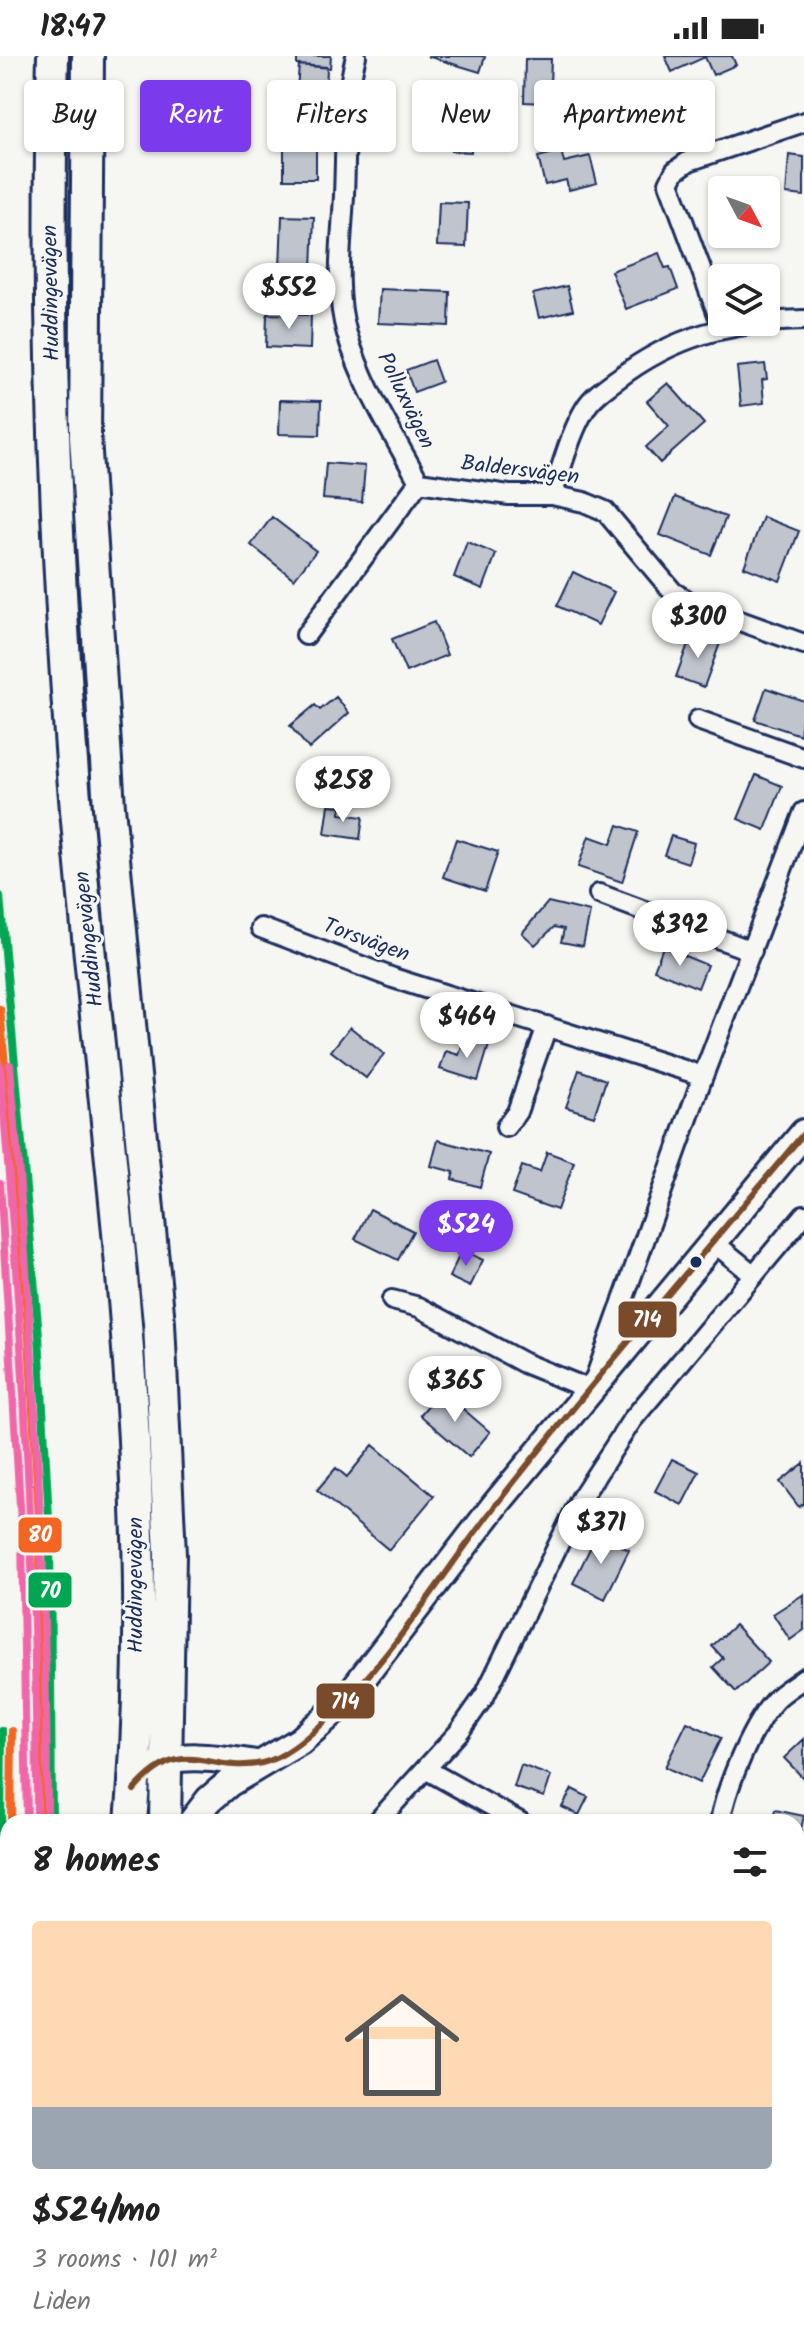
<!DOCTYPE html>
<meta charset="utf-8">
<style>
:root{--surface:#fff;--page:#f2f2f2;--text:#222;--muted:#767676;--accent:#7c3aed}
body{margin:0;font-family:Kalam,sans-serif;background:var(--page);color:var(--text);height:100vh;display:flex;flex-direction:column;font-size:30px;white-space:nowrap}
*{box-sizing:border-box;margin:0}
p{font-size:26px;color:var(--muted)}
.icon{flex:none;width:44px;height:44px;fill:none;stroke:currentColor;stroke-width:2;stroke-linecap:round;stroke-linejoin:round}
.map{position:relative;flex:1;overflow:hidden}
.drawer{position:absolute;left:0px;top:1758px;width:804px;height:538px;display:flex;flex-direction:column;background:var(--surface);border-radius:24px 24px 0 0;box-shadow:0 2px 6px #0004}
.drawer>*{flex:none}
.hud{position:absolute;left:24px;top:24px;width:756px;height:72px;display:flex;gap:16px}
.needle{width:52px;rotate:131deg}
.controls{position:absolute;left:708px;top:120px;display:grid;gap:16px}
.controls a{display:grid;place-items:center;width:72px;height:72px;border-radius:8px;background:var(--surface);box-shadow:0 2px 6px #0004;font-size:40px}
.price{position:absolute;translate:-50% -68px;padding:0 18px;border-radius:28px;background:#fff;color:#222;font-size:26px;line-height:52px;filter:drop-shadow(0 2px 4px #0008)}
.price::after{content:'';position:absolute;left:50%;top:48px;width:24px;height:18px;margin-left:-12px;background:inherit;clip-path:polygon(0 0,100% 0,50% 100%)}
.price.current{background:var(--accent);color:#fff}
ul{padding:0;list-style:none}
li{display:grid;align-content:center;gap:16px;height:424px;padding:0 32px}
li span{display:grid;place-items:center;height:248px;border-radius:8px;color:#555}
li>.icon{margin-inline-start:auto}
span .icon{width:144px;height:144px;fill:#fffc;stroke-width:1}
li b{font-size:34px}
h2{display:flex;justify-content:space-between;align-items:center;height:96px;padding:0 32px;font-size:34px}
.pill{padding:0 28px;border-radius:8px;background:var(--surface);box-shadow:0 2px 6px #0004;font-size:28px;line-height:72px}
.pill.current{background:var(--accent);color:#fff}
.status{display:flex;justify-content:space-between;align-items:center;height:56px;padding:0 40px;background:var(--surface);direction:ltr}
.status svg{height:22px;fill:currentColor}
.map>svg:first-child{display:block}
</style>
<div class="status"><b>18:47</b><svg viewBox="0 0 49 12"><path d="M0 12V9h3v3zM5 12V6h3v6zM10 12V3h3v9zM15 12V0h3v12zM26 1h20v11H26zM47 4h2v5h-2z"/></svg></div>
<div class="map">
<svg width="804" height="2295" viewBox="0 0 804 2295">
<rect width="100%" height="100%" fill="#f6f6f2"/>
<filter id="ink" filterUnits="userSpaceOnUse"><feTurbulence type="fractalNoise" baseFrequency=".0125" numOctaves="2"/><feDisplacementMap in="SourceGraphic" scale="16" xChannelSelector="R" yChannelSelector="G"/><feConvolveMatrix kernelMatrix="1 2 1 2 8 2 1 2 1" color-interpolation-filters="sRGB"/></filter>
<g filter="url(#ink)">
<path fill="#c0c4cd" stroke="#1b2f5e" stroke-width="2" d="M297,0H331L330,12L297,9Z
M427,0H481L485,1L480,16Z
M665,0H732L736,9L713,19L705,1L672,16Z
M525,3H551L550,29H568L567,48L524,46Z
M299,9L327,11L326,36L297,34Z
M452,69L471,70V96L451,95Z
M284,73H316V123H284Z
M561,95L564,106L590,100L597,127L569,134L566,124L545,129L538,101Z
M789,99L804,101V140L786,138Z
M439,146L468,147L466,191L437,190Z
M282,160L314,161L312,214L280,213Z
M725,178H758V180L727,187Z
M659,197L665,212L670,211L678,233L626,253L611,215Z
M567,230L573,254L539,262L533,238Z
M380,233L450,236L449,270L378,267Z
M267,258L311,259L310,293L266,291Z
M433,304L441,326L414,336L406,314Z
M765,308L767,323L762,324L764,347L741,350L737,311Z
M668,327L704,368L660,407L646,391L669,370L647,345Z
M280,344L321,345L320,379L279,378Z
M326,407L365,410L362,446L323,443Z
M675,441L726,461L711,499L660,479Z
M272,461L316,495L294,523L251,489Z
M763,461L799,475L780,525L744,511Z
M467,486L496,498L483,533L454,521Z
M573,516L614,536L598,569L557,550Z
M434,566L447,599L406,616L392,583Z
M692,577L720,587L704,631L676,621Z
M766,632L804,645L800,679L755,664Z
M336,641L349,657L309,693L290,670L315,649L320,654Z
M756,719L782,730L765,774L738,763Z
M329,749L341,750L340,758L363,761L360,783L325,778Z
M618,769L638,776L622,826L578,811L589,780L611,788Z
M671,780L694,787L688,807L664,799Z
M456,783L498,796L485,835L443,821Z
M548,846L590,856L583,890L561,886L564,873L554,871L535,889L522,877Z
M663,891L707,909L698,932L654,914Z
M350,971L384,998L366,1022L331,995Z
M465,981L489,989L478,1025L440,1013L446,995L459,999Z
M579,1014L606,1024L594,1060L566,1051Z
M438,1084L489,1098L480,1131L452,1123L454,1116L431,1110Z
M547,1096L574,1106L557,1154L512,1138L522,1110L540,1116Z
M370,1153L413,1175L398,1204L355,1183Z
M462,1194L483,1204L470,1231L449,1221Z
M441,1334L490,1376L469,1401L420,1359Z
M373,1389L434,1440L389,1494L317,1434L336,1412L347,1421Z
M672,1403L699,1416L682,1449L655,1435Z
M804,1407V1447L799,1451L780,1426Z
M597,1478L629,1494L605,1543L573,1527Z
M804,1538V1574L790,1584L773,1558Z
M735,1569L769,1606L736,1636L713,1611L723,1602L712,1590Z
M687,1666L721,1682L699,1727L665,1711Z
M804,1683V1723L784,1702Z
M521,1709L551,1720L544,1741L514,1731Z
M572,1733L588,1741L579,1759L562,1751Z
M775,1754L804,1760L796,1795V1766H772Z
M796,1907L804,1908V1936H796Z
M796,1938L804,1939V1964L796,1963Z
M243,2288H293L295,2295H228L227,2292Z
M328,2288H366L339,2295H330Z
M369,2288H395L397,2295H371Z
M645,2288H679V2295H646Z
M732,2288H765V2295H733Z"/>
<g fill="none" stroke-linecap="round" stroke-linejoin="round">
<g stroke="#1b2f5e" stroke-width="24">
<path id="minor" d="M356,0C344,45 346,93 344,139C342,184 334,235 347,278C363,331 393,378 419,426
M723,272L669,127L675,115L689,105L804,66
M552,439C562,411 570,378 585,353C592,341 605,332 616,324C675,279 730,266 804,264
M306,579L419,426L509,439H552L584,446L605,455L673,536L693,548L804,588
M698,664L804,702
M599,838L752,895
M261,872L393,922L703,1020
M506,1071L517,1056L547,970
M713,1186L754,1219
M392,1244L419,1251L524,1307L591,1334L703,1020L804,756
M427,1714L520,1766
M377,1766L459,1676L485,1639L581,1442L632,1364L804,1159
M720,1766C726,1731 753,1665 778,1641C786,1634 796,1628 804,1622
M796,1847L804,1848
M430,2288L432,2295"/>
</g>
<g stroke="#1b2f5e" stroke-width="32">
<path id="secondary" d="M151,1713C173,1693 229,1704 256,1708
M192,1766L209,1744L229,1727L300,1685L344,1646L496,1448L804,1077"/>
</g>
<g stroke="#1b2f5e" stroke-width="36">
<path id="primary" d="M53,0C46,231 54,463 71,693C98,1050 162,1407 131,1766
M88,0L85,381L109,751L159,1267L170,1499L165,1766
M97,2288V2295
M134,2295L135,2288"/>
</g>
<use href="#minor" stroke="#f6f6f2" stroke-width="18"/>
<use href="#secondary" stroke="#f6f6f2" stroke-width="26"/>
<use href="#primary" stroke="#f6f6f2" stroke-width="30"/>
<g stroke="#f6f6f2" stroke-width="12">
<path id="bus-1" d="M134,1734C184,1676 206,1719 262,1707C284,1702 305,1683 322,1668C393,1603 440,1520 499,1445C597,1320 702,1199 804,1077"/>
</g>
<use href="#bus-1" stroke="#7a4b2a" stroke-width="6"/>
<g stroke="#f6f6f2" stroke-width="14">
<path id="rail-1" d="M0,840L39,1279L50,1481L52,1766
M0,1863L2,1675"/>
</g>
<g stroke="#f6f6f2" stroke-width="14">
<path id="rail-2" d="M0,953L29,1280L40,1481L42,1766
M11,1766L12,1675"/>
</g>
<g stroke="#f6f6f2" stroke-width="14">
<path id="rail-3" d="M0,1010C22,1262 37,1513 37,1766"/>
</g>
<g stroke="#f6f6f2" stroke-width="14">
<path id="rail-4" d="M0,1127L22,1482L27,1766"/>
</g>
<g stroke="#f6f6f2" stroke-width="14">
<path id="rail-5" d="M10,1009C32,1261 47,1513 47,1766"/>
</g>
<use href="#rail-1" stroke="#00a651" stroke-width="8"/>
<use href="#rail-2" stroke="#f26522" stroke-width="8"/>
<use href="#rail-3" stroke="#f166a7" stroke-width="8"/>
<use href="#rail-4" stroke="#f166a7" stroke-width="8"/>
<use href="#rail-5" stroke="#f166a7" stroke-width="8"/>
</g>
</g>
<circle fill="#1b2f5e" stroke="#f6f6f2" stroke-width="3" cx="696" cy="1206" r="7"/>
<g text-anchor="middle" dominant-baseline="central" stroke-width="6" stroke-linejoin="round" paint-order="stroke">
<g font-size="22" fill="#1b2f5e" stroke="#f6f6f2">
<text transform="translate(52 237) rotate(-91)">Huddingevägen</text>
<text transform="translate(405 345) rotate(64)">Polluxvägen</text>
<text transform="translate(520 415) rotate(7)">Baldersvägen</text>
<text transform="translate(90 883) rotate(-96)">Huddingevägen</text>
<text transform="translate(366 885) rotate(20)">Torsvägen</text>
<text transform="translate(136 1529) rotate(-90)">Huddingevägen</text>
</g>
</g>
<g stroke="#f6f6f2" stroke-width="3">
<rect x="617" y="1244" width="61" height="39" rx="8" fill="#7a4b2a"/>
<rect x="17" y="1460" width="46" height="38" rx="8" fill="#f26522"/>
<rect x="27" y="1515" width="46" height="38" rx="8" fill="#00a651"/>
<rect x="315" y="1626" width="61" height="38" rx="8" fill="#7a4b2a"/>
</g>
<g font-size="22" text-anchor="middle" font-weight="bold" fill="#fff">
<text x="647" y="1271">714</text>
<text x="40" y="1486">80</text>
<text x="50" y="1542">70</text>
<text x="345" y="1653">714</text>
</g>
</svg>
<div class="controls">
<a><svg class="needle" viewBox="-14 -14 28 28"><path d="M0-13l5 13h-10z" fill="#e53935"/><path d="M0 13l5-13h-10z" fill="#767676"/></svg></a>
<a><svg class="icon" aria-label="layers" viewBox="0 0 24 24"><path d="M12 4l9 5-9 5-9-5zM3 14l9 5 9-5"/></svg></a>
</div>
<b class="price" style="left:289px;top:275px">$552</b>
<b class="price" style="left:698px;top:604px">$300</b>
<b class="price" style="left:343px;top:768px">$258</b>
<b class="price" style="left:680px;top:912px">$392</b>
<b class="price" style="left:467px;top:1004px">$464</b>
<b class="price current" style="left:466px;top:1212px">$524</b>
<b class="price" style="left:455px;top:1368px">$365</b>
<b class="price" style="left:601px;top:1510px">$371</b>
<div class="hud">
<a class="pill">Buy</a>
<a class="pill current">Rent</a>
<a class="pill">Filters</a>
<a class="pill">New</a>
<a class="pill">Apartment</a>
</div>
<section class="drawer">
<h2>8 homes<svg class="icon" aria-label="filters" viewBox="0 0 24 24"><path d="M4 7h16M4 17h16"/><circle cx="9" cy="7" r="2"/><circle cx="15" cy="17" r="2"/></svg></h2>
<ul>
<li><span style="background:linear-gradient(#ffd9b3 75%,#9aa5b1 0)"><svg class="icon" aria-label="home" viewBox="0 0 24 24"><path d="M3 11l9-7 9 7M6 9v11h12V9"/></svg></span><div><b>$524/mo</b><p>3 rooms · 101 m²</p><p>Liden</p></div></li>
</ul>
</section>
</div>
